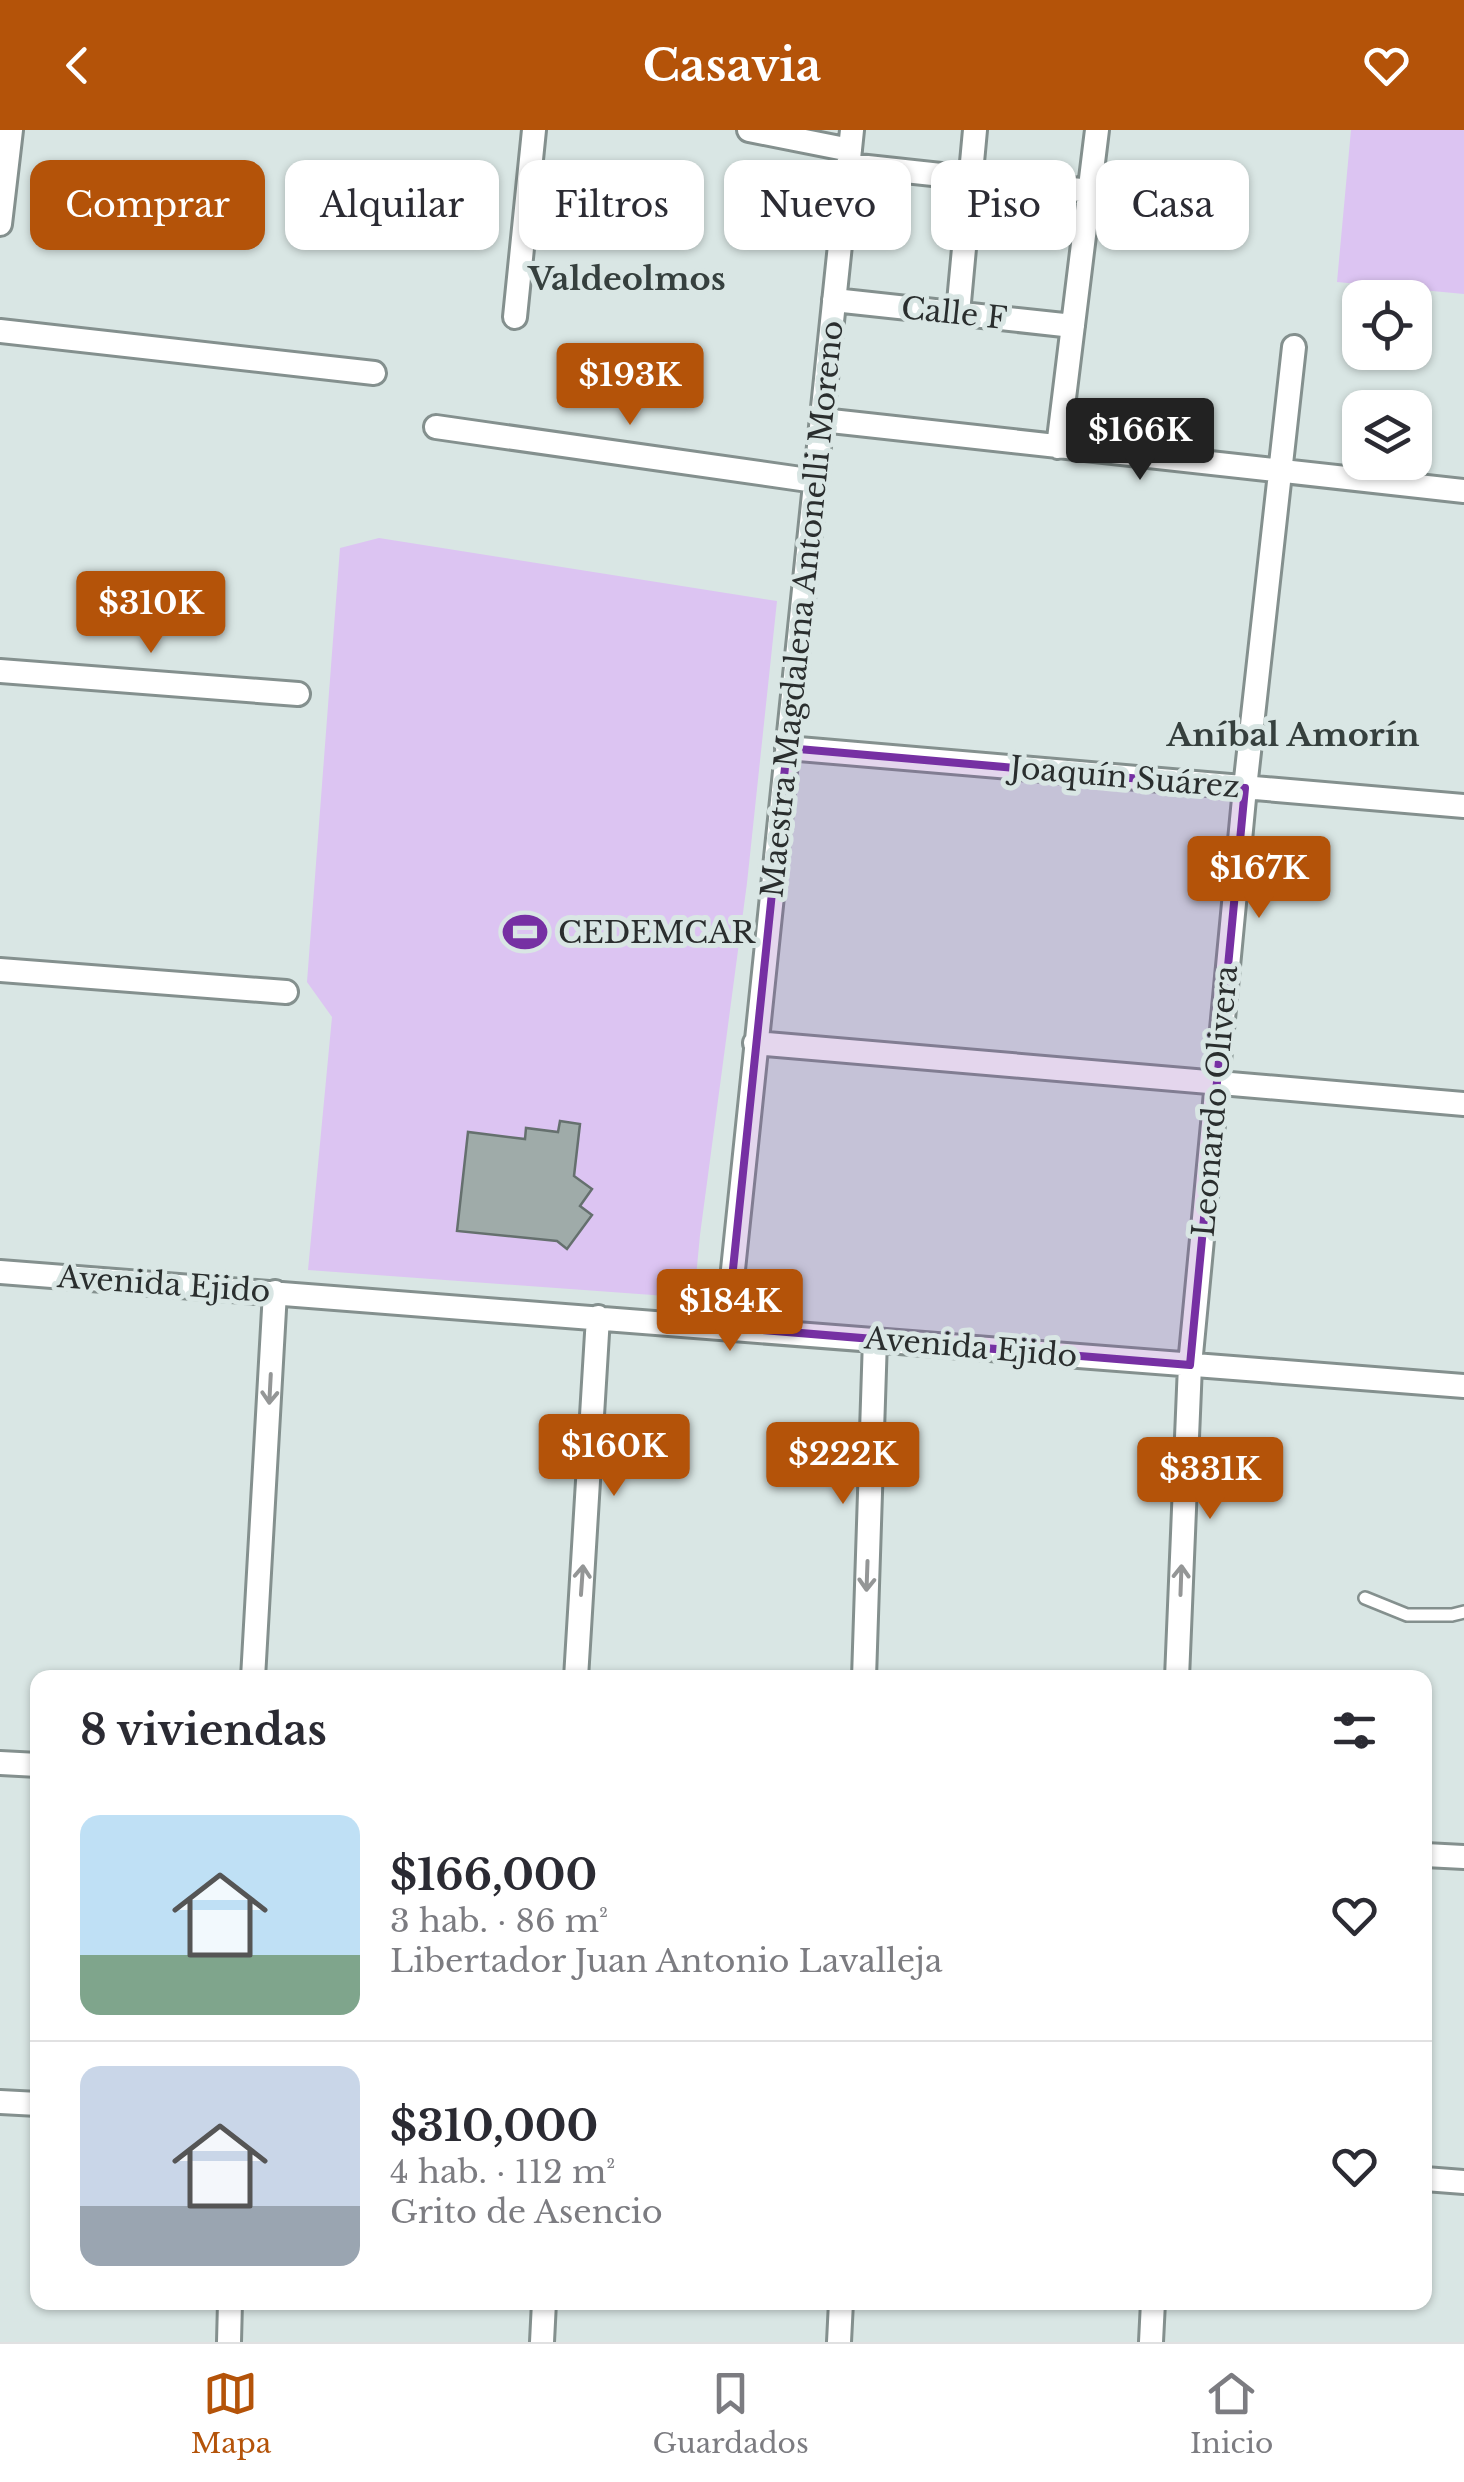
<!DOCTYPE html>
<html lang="es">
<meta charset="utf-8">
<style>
:root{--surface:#fff;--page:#f7f7f7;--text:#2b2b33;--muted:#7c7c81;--line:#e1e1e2;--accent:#b45309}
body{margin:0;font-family:"Libre Baskerville",serif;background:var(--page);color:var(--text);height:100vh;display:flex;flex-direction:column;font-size:38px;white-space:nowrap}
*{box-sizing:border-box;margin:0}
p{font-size:32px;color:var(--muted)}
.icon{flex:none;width:55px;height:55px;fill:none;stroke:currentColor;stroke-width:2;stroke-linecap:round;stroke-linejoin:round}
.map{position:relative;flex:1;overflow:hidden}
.details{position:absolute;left:30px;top:1540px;width:1402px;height:640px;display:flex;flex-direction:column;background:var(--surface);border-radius:20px;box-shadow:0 2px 8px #0004}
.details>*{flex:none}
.banner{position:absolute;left:30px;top:30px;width:1405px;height:90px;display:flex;gap:20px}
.tools{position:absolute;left:1342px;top:150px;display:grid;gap:20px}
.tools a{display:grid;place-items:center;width:90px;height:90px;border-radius:20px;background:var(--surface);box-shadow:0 2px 8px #0004;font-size:50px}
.price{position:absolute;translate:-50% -85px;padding:0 22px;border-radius:10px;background:var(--accent);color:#fff;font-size:32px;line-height:65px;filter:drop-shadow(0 2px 5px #0008)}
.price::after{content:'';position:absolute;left:50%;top:60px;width:30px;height:22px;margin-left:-15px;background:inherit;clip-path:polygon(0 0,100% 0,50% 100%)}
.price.current{background:#222;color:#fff}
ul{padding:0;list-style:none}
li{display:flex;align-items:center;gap:30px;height:250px;padding:0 50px}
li+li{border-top:2px solid var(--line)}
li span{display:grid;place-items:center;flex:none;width:280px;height:200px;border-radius:20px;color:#555}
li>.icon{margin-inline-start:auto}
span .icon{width:120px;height:120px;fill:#fffc;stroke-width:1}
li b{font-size:42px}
h2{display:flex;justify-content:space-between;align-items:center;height:120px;padding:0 50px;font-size:42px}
.tag{padding:0 35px;border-radius:20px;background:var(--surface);box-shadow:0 2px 8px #0004;font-size:35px;line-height:90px}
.tag.current{background:var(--accent);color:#fff}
header{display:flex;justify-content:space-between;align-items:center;height:130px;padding:0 50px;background:var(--accent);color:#fff;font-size:45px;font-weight:800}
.dock{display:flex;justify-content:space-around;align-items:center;height:140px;border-top:2px solid var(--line);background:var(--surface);font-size:28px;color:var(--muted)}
.dock a{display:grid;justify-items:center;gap:5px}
.dock .current{color:var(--accent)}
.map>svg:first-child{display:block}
</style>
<header><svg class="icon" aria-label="back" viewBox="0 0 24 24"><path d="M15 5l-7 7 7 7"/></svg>Casavia<svg class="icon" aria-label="heart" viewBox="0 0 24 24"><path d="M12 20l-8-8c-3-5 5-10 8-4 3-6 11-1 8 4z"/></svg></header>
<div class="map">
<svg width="1464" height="2212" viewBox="0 0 1464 2212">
<rect width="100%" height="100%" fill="#d9e6e4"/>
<path fill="#dcc4f2" d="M1351,0H1464V164L1337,152Z
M379,408L777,471L747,753L700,1105L694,1168L308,1140L332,887L307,852L340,418Z"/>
<path fill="#9faba9" stroke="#65706e" stroke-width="2.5" d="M560,991L580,994L574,1046L592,1059L580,1076L592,1085L567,1119L557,1111L457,1101L468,1002L525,1009L526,998L558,1002Z"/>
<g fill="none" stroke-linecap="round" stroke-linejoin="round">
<g stroke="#84908e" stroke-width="16">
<path id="service" d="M1365,1468L1407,1485H1452L1464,1482"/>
</g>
<g stroke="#84908e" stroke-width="28">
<path id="minor" d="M749,0L850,20
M849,35L1090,61
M0,94L11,0
M834,170L1073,196
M958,183L975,0
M515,187L534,0
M0,201L374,243
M822,290L1464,361
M436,297L815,351
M1058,317L1097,0
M0,541L298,564
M787,618L1464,676
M0,840L286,862
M755,913L1464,974
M0,1142L1464,1256
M727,1197L852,0
M253,1548L275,1162
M576,1548L598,1187
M864,1548L875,1209
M1177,1548L1190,1235L1245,658L1294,217
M0,1633L38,1635
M1425,1725L1464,1727
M0,1972L38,1974
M1425,2049L1464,2052
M229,2212L230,2172
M542,2212L544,2172
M839,2212L841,2172
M1151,2212L1153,2172"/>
</g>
<use href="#service" stroke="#fff" stroke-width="11"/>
<use href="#minor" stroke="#fff" stroke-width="22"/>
</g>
<defs><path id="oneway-shaft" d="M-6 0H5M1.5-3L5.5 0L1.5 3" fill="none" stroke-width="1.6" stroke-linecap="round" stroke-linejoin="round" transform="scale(2.5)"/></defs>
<g stroke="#949696">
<use href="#oneway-shaft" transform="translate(270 1259) rotate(93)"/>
<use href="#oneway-shaft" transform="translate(867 1446) rotate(92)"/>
<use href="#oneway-shaft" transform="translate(582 1450) rotate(-86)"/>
<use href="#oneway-shaft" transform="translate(1181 1450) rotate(-88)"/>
</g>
<path fill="#7630a3" fill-opacity="0.2" stroke="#7630a3" stroke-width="8" stroke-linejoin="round" d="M787,618L1245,658L1190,1235L727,1197Z"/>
<defs>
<g id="stadium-bare" transform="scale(3.45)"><path d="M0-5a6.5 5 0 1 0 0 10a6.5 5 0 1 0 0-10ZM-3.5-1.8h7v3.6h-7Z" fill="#7630a3" stroke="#d9e6e4" stroke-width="2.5" paint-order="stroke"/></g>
</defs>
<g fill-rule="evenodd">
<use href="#stadium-bare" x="525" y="802"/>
</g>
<g text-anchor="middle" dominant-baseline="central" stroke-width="10" stroke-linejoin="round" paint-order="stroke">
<g font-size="30" fill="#2a2e2e" stroke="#d9e6e4">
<text transform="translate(954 183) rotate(6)">Calle F</text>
<text transform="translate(802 479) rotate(-84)">Maestra Magdalena Antonelli Moreno</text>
<text transform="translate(1125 647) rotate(5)">Joaquín Suárez</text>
<text transform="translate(1215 971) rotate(-85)">Leonardo Olivera</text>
<text transform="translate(164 1154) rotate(4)">Avenida Ejido</text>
<text transform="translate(971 1217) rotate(5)">Avenida Ejido</text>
</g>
<g font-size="30" fill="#2a2e2e" stroke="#d9e6e4" text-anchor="start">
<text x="558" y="802">CEDEMCAR</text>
</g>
<g font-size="32" font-weight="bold" fill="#36403e" stroke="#d9e6e4">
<text x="627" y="149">Valdeolmos</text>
<text x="1293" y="605">Aníbal Amorín</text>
</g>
</g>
</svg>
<div class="tools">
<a><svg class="icon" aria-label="locate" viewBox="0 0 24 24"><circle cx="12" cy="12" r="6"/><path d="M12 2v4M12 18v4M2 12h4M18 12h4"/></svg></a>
<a><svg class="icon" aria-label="layers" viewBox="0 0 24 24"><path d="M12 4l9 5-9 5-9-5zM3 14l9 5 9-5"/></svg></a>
</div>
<b class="price" style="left:630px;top:298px">$193K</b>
<b class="price current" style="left:1140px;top:353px">$166K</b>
<b class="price" style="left:151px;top:526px">$310K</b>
<b class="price" style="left:1259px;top:791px">$167K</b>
<b class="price" style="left:730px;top:1224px">$184K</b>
<b class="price" style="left:614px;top:1369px">$160K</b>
<b class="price" style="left:843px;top:1377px">$222K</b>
<b class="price" style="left:1210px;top:1392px">$331K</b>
<div class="banner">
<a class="tag current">Comprar</a>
<a class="tag">Alquilar</a>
<a class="tag">Filtros</a>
<a class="tag">Nuevo</a>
<a class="tag">Piso</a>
<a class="tag">Casa</a>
</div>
<section class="details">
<h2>8 viviendas<svg class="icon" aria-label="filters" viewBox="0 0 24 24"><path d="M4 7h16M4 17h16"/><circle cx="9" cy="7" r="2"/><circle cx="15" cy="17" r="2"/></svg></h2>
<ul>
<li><span style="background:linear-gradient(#bfe0f5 70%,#7fa58c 0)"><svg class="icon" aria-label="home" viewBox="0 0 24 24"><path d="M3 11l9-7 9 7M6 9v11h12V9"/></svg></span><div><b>$166,000</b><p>3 hab. · 86 m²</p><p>Libertador Juan Antonio Lavalleja</p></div><svg class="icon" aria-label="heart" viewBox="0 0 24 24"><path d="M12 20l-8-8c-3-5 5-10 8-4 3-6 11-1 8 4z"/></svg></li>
<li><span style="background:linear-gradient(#c9d6e8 70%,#9aa5b1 0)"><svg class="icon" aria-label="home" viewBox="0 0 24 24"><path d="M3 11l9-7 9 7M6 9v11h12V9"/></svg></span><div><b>$310,000</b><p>4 hab. · 112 m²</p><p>Grito de Asencio</p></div><svg class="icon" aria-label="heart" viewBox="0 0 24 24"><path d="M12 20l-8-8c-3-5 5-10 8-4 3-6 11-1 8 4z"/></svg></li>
</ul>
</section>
</div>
<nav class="dock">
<a class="current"><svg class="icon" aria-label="map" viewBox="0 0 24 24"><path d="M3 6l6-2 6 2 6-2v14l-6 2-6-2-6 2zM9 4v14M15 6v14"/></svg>Mapa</a>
<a><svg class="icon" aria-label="saved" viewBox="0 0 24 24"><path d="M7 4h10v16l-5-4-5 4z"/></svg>Guardados</a>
<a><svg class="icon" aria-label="home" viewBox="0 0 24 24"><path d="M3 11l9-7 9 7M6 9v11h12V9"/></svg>Inicio</a>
</nav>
